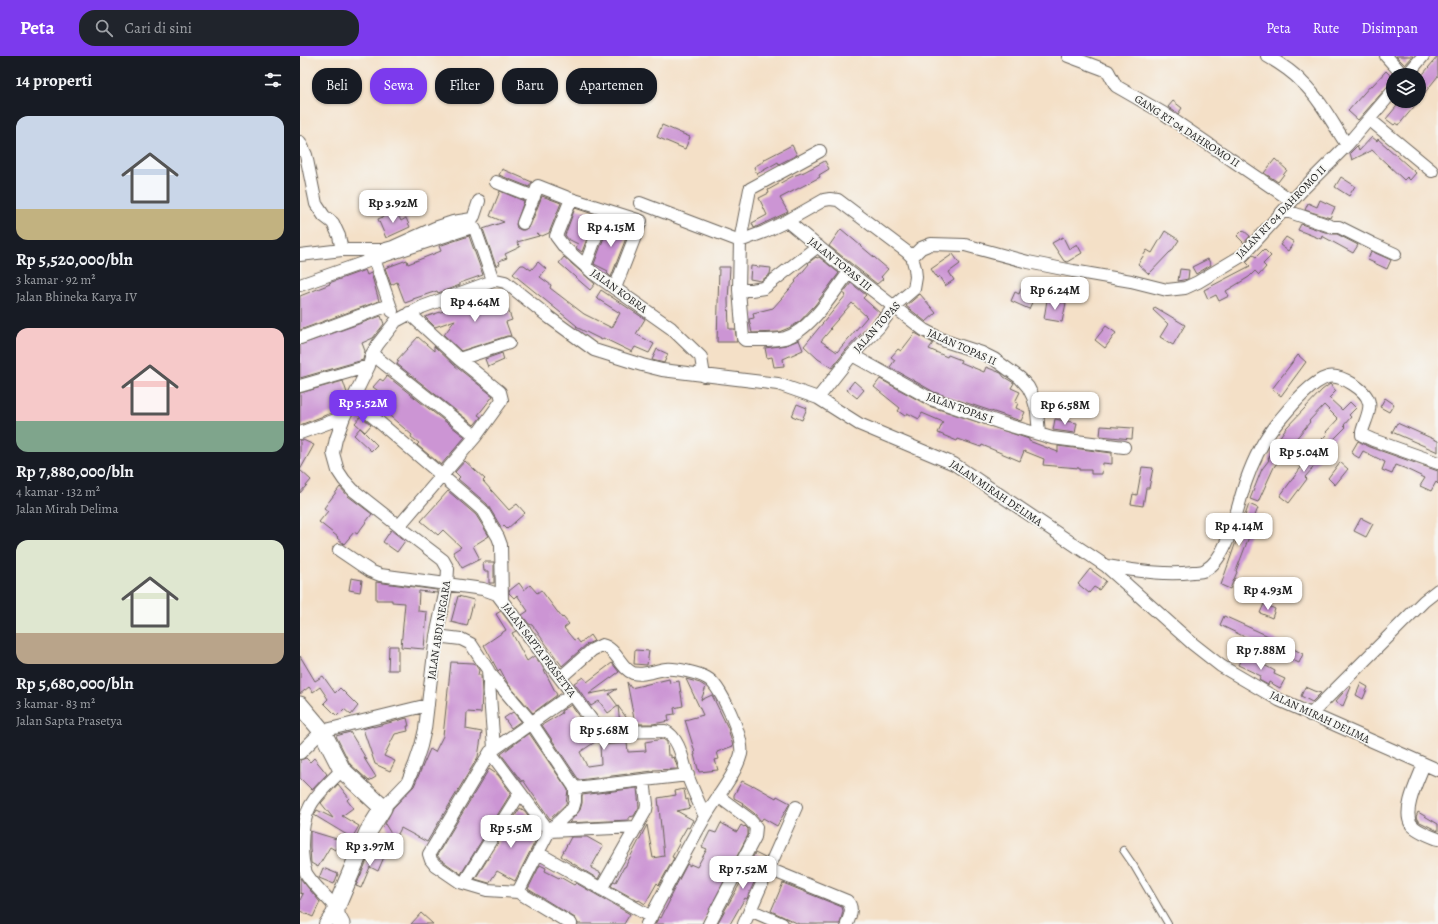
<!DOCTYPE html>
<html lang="id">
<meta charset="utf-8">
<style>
:root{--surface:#171b24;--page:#20242c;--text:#f1f3f6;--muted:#9ea1a6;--accent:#7c3aed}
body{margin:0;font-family:Alegreya,serif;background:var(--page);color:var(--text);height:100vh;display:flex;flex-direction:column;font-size:15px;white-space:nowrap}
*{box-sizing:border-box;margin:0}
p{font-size:13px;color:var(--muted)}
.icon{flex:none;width:22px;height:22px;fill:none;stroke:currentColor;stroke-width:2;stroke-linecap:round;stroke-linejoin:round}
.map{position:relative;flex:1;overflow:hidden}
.sheet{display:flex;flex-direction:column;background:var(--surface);width:300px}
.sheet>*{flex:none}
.hud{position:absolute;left:12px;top:12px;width:380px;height:36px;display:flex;gap:8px}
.tools{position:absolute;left:1086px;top:12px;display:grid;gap:8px}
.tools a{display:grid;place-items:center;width:40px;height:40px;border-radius:50%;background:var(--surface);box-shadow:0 1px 3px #0004;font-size:20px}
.price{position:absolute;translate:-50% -34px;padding:0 9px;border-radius:8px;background:#fff;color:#222;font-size:13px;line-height:26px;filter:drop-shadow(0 1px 2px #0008)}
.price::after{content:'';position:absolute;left:50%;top:24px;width:12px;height:9px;margin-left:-6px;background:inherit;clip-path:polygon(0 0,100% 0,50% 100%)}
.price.on{background:var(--accent);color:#fff}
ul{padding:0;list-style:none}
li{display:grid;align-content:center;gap:8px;height:212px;padding:0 16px}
li span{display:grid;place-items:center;height:124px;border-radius:12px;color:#555}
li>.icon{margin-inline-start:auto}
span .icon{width:72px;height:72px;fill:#fffc;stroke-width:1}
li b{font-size:17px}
h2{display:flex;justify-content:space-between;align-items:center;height:48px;padding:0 16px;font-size:17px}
.chip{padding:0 14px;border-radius:16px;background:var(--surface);box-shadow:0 1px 3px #0004;font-size:14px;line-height:36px}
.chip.on{background:var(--accent);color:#fff}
header{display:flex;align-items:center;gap:24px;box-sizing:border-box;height:56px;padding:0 20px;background:var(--accent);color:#fff}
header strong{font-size:19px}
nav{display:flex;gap:22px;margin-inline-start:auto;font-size:14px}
.search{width:280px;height:36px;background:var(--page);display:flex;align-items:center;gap:10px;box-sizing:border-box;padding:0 14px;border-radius:16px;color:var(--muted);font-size:15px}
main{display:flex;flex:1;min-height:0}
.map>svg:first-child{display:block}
</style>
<header>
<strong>Peta</strong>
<div class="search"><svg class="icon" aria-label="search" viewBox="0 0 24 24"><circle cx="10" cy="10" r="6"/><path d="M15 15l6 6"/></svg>Cari di sini</div>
<nav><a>Peta</a><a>Rute</a><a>Disimpan</a></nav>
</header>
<main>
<section class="sheet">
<h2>14 properti<svg class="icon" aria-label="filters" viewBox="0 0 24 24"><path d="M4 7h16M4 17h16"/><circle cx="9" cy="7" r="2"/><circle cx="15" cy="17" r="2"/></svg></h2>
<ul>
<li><span style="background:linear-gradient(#c9d6e8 75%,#c2b280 0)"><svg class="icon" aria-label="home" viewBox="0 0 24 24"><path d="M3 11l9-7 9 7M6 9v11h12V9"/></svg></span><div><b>Rp 5,520,000/bln</b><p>3 kamar · 92 m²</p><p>Jalan Bhineka Karya IV</p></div></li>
<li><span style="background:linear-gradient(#f6c9c9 75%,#7fa58c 0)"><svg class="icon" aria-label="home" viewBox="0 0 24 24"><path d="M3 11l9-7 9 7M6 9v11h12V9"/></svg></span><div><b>Rp 7,880,000/bln</b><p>4 kamar · 132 m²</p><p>Jalan Mirah Delima</p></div></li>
<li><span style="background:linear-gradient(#dfe7d0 75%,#b9a48a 0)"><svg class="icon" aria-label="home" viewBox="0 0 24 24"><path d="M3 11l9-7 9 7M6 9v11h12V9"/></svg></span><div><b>Rp 5,680,000/bln</b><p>3 kamar · 83 m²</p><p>Jalan Sapta Prasetya</p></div></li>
</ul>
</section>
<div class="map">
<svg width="1138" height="868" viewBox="0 0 1138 868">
<rect width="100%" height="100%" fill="#f6f6f2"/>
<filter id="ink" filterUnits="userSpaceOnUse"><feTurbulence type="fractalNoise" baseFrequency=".025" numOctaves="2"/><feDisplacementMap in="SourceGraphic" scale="8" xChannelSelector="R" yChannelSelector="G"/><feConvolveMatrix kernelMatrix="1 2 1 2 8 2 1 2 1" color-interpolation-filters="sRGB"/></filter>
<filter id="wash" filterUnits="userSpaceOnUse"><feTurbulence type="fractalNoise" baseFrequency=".012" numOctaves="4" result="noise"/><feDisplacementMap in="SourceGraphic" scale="16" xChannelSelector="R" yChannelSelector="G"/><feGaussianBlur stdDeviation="0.9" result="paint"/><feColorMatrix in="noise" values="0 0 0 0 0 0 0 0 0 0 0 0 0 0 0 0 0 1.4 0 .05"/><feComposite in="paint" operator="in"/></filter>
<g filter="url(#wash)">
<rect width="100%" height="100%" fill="#f4e0c7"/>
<g id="blocks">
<path fill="#cc95d4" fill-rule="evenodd" d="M1096,0H1113L1105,9Z
M1138,0V20L1119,44V23Z
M1086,15L1093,22V24L1058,64L1048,55L1071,29L1072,30Z
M873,45L882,52L878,58L868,51Z
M1101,45H1119L1102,65L1099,69L1096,67L1094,69L1086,63Z
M362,69L390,81L385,93L357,81Z
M1072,81L1077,85L1078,83L1116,117L1110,124L1107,121L1104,124L1072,94L1052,104L1050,97L1057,90L1059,95Z
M492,89L497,99L479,108L478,106L457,118L454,111L464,105L463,104Z
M975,103L987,114L978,126L964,117Z
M525,105L529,113L519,119L520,121L480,142L488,156L454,172L452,167L467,159L459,142L469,137L468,134L493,120L504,116Z
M202,113L232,126L229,131L199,119Z
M1041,121L1055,130L1049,140L1035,131Z
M200,135L224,145L216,168L217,172L221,174H224L230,170L242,140L261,147L249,177L242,180L237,178L239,180L217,186L220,191L205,198L207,202L199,205L200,208L196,210L183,173L204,166L190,160Z
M1020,144L1035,151L1030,162L1005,154L1008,147L1017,151Z
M275,152L296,159L282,196L276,192L278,188L268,183L265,179Z
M96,155L101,165L106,162L110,171L86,182L78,163Z
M311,163L319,166L317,172L328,177L311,221L307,217L308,215L294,208Z
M1001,168L1031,178H1037L1058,189L1053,197L1022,180L1021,183L998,174Z
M541,173L588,213L581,221L583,223L577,228L529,190Z
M943,174L950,180L944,187L937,180Z
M865,175L879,184L871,196H870L849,218L838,208L847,194L852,197Z
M169,180L183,219L160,227V229L138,237L137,235L113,243V244L105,247L97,226L91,229L85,212L107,204L108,208L141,195L139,190Z
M763,181L769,193L777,188L782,197L767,206L764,205L752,187Z
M986,181L994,186L988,195L980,189Z
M964,193L971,200L963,208L966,211L959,219L955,215L949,221L926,235L929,240L919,245L916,239L908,243L904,234L950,210L946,206L953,199L956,201Z
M1071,195L1091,204L1087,213L1068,204Z
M653,198L660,208L649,216L654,224L645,230L639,220L637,222L631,213Z
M264,201L295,228L290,234L259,207Z
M516,201L517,202L519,201L539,217L515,249L499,266L491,271L479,276L452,277L449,263L454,262L453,257L473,252L496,226L495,225L509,208L508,207Z
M908,203L911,209L896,218L892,211Z
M238,206L246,213L240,221L251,229L250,232L284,258L312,272L320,257L296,242L301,234L345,263L336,278L354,288L349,297L335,291L332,296L303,282L302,284L276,271L277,270L213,218L221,209H224L231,214Z
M451,210L471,212L470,218L461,225L450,223Z
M419,211H430L428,244L429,273H435L437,286H417Z
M880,213L889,214L888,223L878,225Z
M65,214L67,219L71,217L79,245L0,274V240L30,228L29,227Z
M551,227L566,239L563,242L580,257L546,294L532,312L518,303L504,290L546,239L543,237ZM552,247L567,261L537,296L521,285L531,273L530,272Z
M721,233L729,237L727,241L733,244L729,253L711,245L715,236L719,238Z
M620,238L636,257L626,266L606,250Z
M184,242L185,245L195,242L196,246L204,243L212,264L206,266L211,280H207L161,295L144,279L155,264L135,271L125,261Z
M747,244L766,247L762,266L744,263Z
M855,251L885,269L873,289L860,281L868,268L853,254Z
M81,260L84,268L73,282L62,287L65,295L63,304L0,322V289Z
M806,270L816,277L805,292L795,284Z
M615,277L633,287L629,293L647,301L648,299L661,304L660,306L684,316L686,311L701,317L704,321L714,327L711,332L720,336L715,346L718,347L716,352L725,356L721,365L634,336L590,311L595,304L591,301L598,293L601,295Z
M118,281L134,295V290L154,309L193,340L178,359L181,361L174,369L97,308L99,305L97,304Z
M499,284L503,294L483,303L484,310L474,311L472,301L467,302L465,292L486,289Z
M357,293L368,298L364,307L352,304Z
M202,297L204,304L188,311L185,303Z
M998,299L1006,306L981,340L972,333Z
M87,320L165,381L141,409L117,389L119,387L111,381L112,379L84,355L81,358L72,350L82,338L73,331L80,323L83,325Z
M580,323L629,350L729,383V385L758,396V390L812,397V408L803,407L802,418H791V414H779V412L743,409L744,403L724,395L720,405L682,389L681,391L658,383L657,385L638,377L643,366L622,357L619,363L607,357L605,360L598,355L600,352L574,331Z
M43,325L47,337L39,354L0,369V337Z
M554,325L564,334L557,342L547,334Z
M1030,328L1036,335L1029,342L1042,354L1050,346L1056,352L1049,359L1051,361L1044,369L1046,371L1030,387L1022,383L1027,378L1026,376L1038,363L1024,349L1009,365L1010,366L984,397L974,411L958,446L950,443L962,413L969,404L968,403L981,384L979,382L986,372L1022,334Z
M1085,342L1094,348L1089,356L1080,351Z
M497,348L507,352L502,364L492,360Z
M61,360L71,369L65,376L55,367Z
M755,363L777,367L775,377L753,374Z
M1097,367L1138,385V396L1092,376Z
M801,370L833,372L832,383L800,380Z
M60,372L77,389L71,395L54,379Z
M0,384H3L14,389L0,414L11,424L0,437Z
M1058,385L1070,391L1138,415V428L1136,426L1131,435L1120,430L1125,422L1104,412L1096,409L1092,418L1082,414L1085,406L1063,395L1059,402L1051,397Z
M1019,387L1028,395L1005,421L1007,423L989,447L980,440Z
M165,405L185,423L183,425L209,454L217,448L225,457L207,473L203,469L201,471L187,448L158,423L160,421L155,416Z
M1040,406L1048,413L1035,429L1028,422Z
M842,411L853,412L849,432H846L843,450L831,448L833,438L837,439Z
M40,431L48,440L72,458L57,478L54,476L44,488L37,482L38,481L19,466L28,455L24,452Z
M148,435L176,459L189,480L173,490L180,503L162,512L153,496L161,491L143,474L138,479L121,465Z
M949,448L958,452L950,472L952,473L936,515L937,516L930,533L921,529Z
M1061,462L1073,468L1066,481L1054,475Z
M91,474L105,485L97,496L83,486Z
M183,506H194V527H189V515H184Z
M790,513L806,525L799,534L794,531L789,537L778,528Z
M51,522L62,524L60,536L49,534Z
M76,526L137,534V537L119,535L118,555L127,556L124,593L101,591L105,547L92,546V544H76Z
M219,527L224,534L230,529L237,537L241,534L262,562L263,561L269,568L264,572L274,584L277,583L280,587L290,579L294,585L287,588L262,610L232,569L229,568L222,559L228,555L217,539L214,542L209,537V535Z
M158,540L174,544L167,570L151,566Z
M964,548L975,553L972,562L960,557Z
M201,555L216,575L212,577L227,605L234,600L241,608L257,639L233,657L208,628L200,613L198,615L184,589L206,574L196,558Z
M924,560L975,583L1003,598L999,607L920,569Z
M89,590H98V614H88Z
M335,594L349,595L347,609L334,608Z
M944,598L975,615L974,618L985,623L980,632L969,626L968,629L959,624L961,620L938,609Z
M0,600L15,625L23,620L35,637L40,632L58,650L51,659L44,653L37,660L24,647L28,643L20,631L13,636L9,631L0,638Z
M151,606L174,607L179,614L178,619H181L182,637L181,657L167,656L166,673L182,676L178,701L127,786L101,772L95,784L85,768L93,752L114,730L130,693L135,696L143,680Z
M312,607L319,616L289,638L317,633L309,638L318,650L308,657L299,645L291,650L274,627L283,621L287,626Z
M369,623L370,627L379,625L383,650L374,652L375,658L368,659L369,665L353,668H335L327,626L331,632Z
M386,623L400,627L406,631L401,644L412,639L428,672L433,690L417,696L419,703L415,704L418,714L399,716L394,699H395L394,693L385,664L403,659Z
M1061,627L1068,631L1063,643L1056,639Z
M1049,630L1051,631L1043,650L1035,646Z
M1005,631L1014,635L1021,637L1012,646L1001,640Z
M271,649L280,662L290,680L294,678L298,684L280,696L287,710L301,708L300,689L327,687L328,696L346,695L345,686L363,683L367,686L368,699H371V702L374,701L378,713L353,714V715L279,724L242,669L262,657L261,655Z
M318,650L331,668H320Z
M213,656L221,665L211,672L204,662Z
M107,662L109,670H107L108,675L95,678L84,700L95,705L90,715L75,708L63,673L73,670V671Z
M50,676L67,704L64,702L76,721L69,725L50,708L36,680Z
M229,677L268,734L266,748L250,763L223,724L222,726L201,698Z
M6,702L10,706L14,702L27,718L12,734L0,722V704Z
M189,713L198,719L211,737L161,818L140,803L137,799Z
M442,725L452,730L453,729L476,742L477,740L490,747L477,770L463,762L461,765L454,757L442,748L443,747L434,742V739Z
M38,728L49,742L47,744L53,752L42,760L59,770L52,782L14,759L17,754L33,762L21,747Z
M337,732L339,751L334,760L329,761V764L269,767L280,754L282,747V739Z
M384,733L386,744L388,743L390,752L377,755L393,764L389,772L387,771L379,785L380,786L372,801L374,802L359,829L357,827L345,848L339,844L338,845L311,830L314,825L316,826L324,811H325L347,769L353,802L364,800L358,742L376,739L375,735Z
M220,752L225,755L232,765L230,768L238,772L240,776L215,825L197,815L189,827L175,823Z
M1118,756L1138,768V775L1118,765L1116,761Z
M421,767L437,776L441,769L444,771L445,770L448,773V779L402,868H355L359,861L361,862L370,844L369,843L387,808L390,810V808L397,811L407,793L402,791L410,775L416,777Z
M10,775L40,784L35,794L30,791L18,811L11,807L10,792Z
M271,781H287L303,790L291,812L301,817L298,823L261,800Z
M71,795L84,801L78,815L70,811L61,832L56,830Z
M455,797L465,802L448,840L447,843L445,842L430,868H417L446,817L445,816Z
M240,809L246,812L245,815L259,822L260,821L274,829L276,827L330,858L324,868H278L275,862L228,833Z
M23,812L38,818L34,828L19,822Z
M0,822L20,846L13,861L0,855V844L3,838L0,837Z
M483,827L542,851L543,855L540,868H499L471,855Z
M121,857L133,868H111Z"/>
</g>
</g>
<g filter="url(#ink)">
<use href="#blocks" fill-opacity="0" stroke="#686158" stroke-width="1"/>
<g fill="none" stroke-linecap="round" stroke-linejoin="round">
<g stroke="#686158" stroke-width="8">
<path id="lane" d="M823,794L834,810L868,868"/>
</g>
<g stroke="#686158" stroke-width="14">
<path id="street" d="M768,0L808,15L816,30L863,57L992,145
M967,0C979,7 992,15 1002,26C1020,43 1033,68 1047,89
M1086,0L1103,19
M1107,19L1123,0
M1069,63L1132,115
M0,86L6,99L16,148L24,160L33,167L39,180L42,194
M520,95L450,133L440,185L439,234L443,282L445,284C459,284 472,285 485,282C510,275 534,236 549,216
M196,126L234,141
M271,143L256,180L265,192L293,217L371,272L401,301L404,320
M340,147L440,185L464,176L487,165L524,144L530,143L538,144L607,196L612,201L615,212L616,221L614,233L594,250L579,271L552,299L518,342
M984,154L1033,171H1039L1073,188L1095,198
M487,165L549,216L624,274L645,285L682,297L694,303L720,322L728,331L733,341L737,355L739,378
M223,167L238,130L271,143L341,165L315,232
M0,199L42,194H82L93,191L135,172L153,166L172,163L174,160L179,145
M612,201L621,192L631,188L665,189L728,206L773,215L831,225L867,234L885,232L898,226L943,199L1003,133L1047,89L1093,35
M74,203L92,255
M285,210L306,154
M0,229L74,203L172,171L175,173L193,224
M439,234H451L464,232L518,190
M0,282L89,249
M72,298L176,380
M552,299L631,343L704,368L752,382L824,391
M159,303L209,287
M0,330L69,310
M52,343L174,447L182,454L198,481L201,489L202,543
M0,377L44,361
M99,470L176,380L202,344L200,336L159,303L109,257
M39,494L70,515L80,519L183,533L197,538L294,667L300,672L309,676L365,675C380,682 383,706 388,721C393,734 399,747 405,761
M806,510C834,514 864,520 893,516C896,516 902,516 905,514C929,502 937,449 946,425C953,405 963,384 977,367C989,353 1010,326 1028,321C1041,318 1067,334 1069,347C1071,355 1064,367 1062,376V379L1073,384L1138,407
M136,580L161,583L171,588L188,614L194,692
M188,615L231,666L275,732V745L273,752L249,775L218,836
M260,622L292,594L302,589C316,592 321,613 333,617C343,620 356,614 366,613C376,612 399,617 407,622C421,629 444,683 441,698C436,718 416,742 405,761C385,796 366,832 347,868
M1010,659L1124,545L1138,534
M190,696L249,775
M0,697L22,675L128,649
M1124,708C1119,722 1102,754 1111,768C1116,775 1130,780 1138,783
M275,732L388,719
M83,752L107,727L115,708L121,690L125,673L136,580L147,529L148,513L143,504L105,475L53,434L44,424L38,415L33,397L36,383L44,361L69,310L72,298L78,288L96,265L122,251L196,224L205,226L250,262L294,294L342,309L362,314L478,328L518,342L559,368L654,408L806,510L893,588L921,610L979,644L1138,714
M249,775L336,771
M238,797L351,861
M469,813L547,845C554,852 550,859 547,868
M164,827L220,737
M301,833L346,754L347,748L344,724
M450,854L482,868
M25,868L36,852C28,842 11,827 6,817C3,809 2,797 2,789C2,750 16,740 42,714
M271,868L218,836L187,834L160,826L135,809L131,804L129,798L190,696L272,638
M409,868L455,781L456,771L449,763L418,740
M444,868L496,751"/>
</g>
<g stroke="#686158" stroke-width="19">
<path id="secondary" d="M0,649L22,675L42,714L83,752L68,776L36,852V859L41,868"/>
</g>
<use href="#lane" stroke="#fff" stroke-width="6"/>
<use href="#street" stroke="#fff" stroke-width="12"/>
<use href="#secondary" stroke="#fff" stroke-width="17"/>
</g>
</g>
<g text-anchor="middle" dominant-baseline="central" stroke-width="3.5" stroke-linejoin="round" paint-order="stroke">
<g font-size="11" fill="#1c1c1c" stroke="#f6f6f2">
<text transform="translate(887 75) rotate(33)">GANG RT 04 DAHROMO II</text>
<text transform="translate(981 156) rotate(-46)">JALAN RT 04 DAHROMO II</text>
<text transform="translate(540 208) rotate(39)">JALAN TOPAS III</text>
<text transform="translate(319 235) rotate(36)">JALAN KOBRA</text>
<text transform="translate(577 271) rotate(-48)">JALAN TOPAS</text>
<text transform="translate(662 291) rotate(24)">JALAN TOPAS II</text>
<text transform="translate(660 352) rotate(20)">JALAN TOPAS I</text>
<text transform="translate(696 437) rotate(34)">JALAN MIRAH DELIMA</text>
<text transform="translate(139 574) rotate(-81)">JALAN ABDI NEGARA</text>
<text transform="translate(239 594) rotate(53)">JALAN SAPTA PRASETYA</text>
<text transform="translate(1020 661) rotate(25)">JALAN MIRAH DELIMA</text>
</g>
</g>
</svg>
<div class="tools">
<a><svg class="icon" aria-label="layers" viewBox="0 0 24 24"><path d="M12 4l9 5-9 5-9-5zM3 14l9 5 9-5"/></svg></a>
</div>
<b class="price" style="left:93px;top:168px">Rp 3.92M</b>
<b class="price" style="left:311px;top:192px">Rp 4.15M</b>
<b class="price" style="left:755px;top:255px">Rp 6.24M</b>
<b class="price" style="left:175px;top:267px">Rp 4.64M</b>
<b class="price on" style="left:63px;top:368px">Rp 5.52M</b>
<b class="price" style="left:765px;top:370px">Rp 6.58M</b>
<b class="price" style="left:1004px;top:417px">Rp 5.04M</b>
<b class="price" style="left:939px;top:491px">Rp 4.14M</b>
<b class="price" style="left:968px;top:555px">Rp 4.93M</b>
<b class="price" style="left:961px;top:615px">Rp 7.88M</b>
<b class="price" style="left:304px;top:695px">Rp 5.68M</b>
<b class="price" style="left:211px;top:793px">Rp 5.5M</b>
<b class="price" style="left:70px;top:811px">Rp 3.97M</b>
<b class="price" style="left:443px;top:834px">Rp 7.52M</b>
<div class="hud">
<a class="chip">Beli</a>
<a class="chip on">Sewa</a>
<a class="chip">Filter</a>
<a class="chip">Baru</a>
<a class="chip">Apartemen</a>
</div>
</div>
</main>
